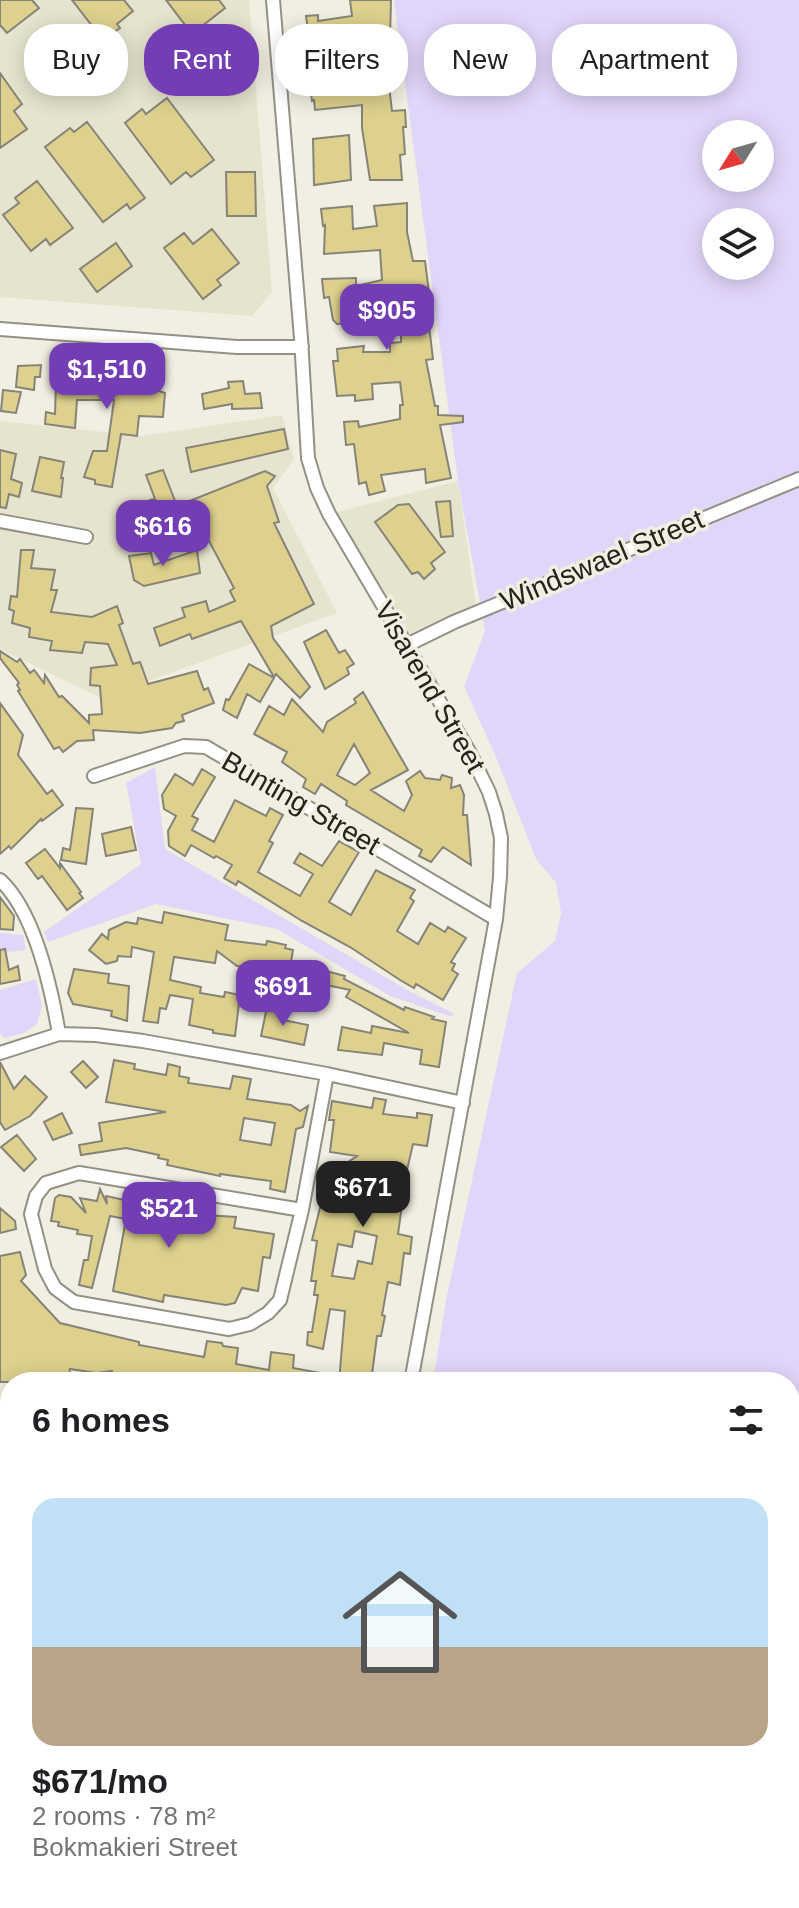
<!DOCTYPE html>
<meta charset="utf-8">
<style>
:root{--surface:#fff;--page:#f6f6f6;--text:#202124;--muted:#757577;--accent:#733db4}
body{margin:0;font-family:Helvetica,sans-serif;background:var(--page);color:var(--text);height:100vh;display:flex;flex-direction:column;font-size:30px;white-space:nowrap}
*{box-sizing:border-box;margin:0}
p{font-size:26px;color:var(--muted)}
.icon{flex:none;width:44px;height:44px;fill:none;stroke:currentColor;stroke-width:2;stroke-linecap:round;stroke-linejoin:round}
.map{position:relative;flex:1;overflow:hidden}
.side{position:absolute;left:0px;top:1372px;width:800px;height:536px;display:flex;flex-direction:column;background:var(--surface);border-radius:32px 32px 0 0;box-shadow:0 4px 20px #0003}
.side>*{flex:none}
.guide{position:absolute;left:24px;top:24px;width:752px;height:72px;display:flex;gap:16px}
.needle{width:52px;rotate:233deg}
.tools{position:absolute;left:702px;top:120px;display:grid;gap:16px}
.tools a{display:grid;place-items:center;width:72px;height:72px;border-radius:50%;background:var(--surface);box-shadow:0 4px 20px #0003;font-size:40px}
.price{position:absolute;translate:-50% -68px;padding:0 18px;border-radius:16px;background:var(--accent);color:#fff;font-size:26px;line-height:52px;filter:drop-shadow(0 2px 4px #0008)}
.price::after{content:'';position:absolute;left:50%;top:48px;width:24px;height:18px;margin-left:-12px;background:inherit;clip-path:polygon(0 0,100% 0,50% 100%)}
.price.on{background:#222;color:#fff}
ul{padding:0;list-style:none}
li{display:grid;align-content:center;gap:16px;height:424px;padding:0 32px}
li span{display:grid;place-items:center;height:248px;border-radius:24px;color:#555}
li>.icon{margin-inline-start:auto}
span .icon{width:144px;height:144px;fill:#fffc;stroke-width:1}
li b{font-size:34px}
h2{display:flex;justify-content:space-between;align-items:center;height:96px;padding:0 32px;font-size:34px}
.tag{padding:0 28px;border-radius:32px;background:var(--surface);box-shadow:0 4px 20px #0003;font-size:28px;line-height:72px}
.tag.on{background:var(--accent);color:#fff}
.map>svg:first-child{display:block}
</style>
<div class="map">
<svg width="799" height="1908" viewBox="0 0 799 1908">
<rect width="100%" height="100%" fill="#f1efe1"/>
<path fill="#e6e3ce" d="M0,0H249L272,292L252,316L0,297Z
M282,415L294,459L273,488L337,613L101,698L0,649V421L142,436Z
M458,481L477,613L407,645L329,514Z"/>
<path fill="#e2d5fa" fill-rule="evenodd" d="M394,0H799V1668L790,1677V1382H433L446,1300L517,973L555,941L561,913L556,883L536,859L496,757L464,686L485,631L458,481ZM716,134H760V178H716ZM716,222H760V266H716Z
M155,767L165,849L411,992L453,1013L452,1017L390,996L277,929L156,904L48,942L44,932L141,864L126,783Z
M0,933L23,935L26,950L0,953Z
M36,979L42,1006L37,1024L24,1033L4,1038L0,1033V990Z
M790,1768L799,1778V1908H604L615,1898H790Z"/>
<path fill="#ddd18d" stroke="#868478" stroke-width="2" fill-rule="evenodd" d="M0,0H32L39,8L7,33L0,25Z
M72,0H124L133,11L117,24L120,28L103,40Z
M166,0H219L225,8L192,34Z
M350,0H391L390,39H393L396,76L388,77L392,111L405,110L406,127H403L405,154L400,155L402,180H370L362,128V105L315,110L314,100L312,101L310,88H314L311,77H313V64L336,62L338,87L369,86L364,38L361,34L309,38L306,16L318,15V21L352,16Z
M190,35L197,44L177,59L170,50Z
M0,73L22,104L14,111L27,129L0,148Z
M167,98L214,160L191,177L186,172L171,184L125,123L142,109L146,114Z
M87,122L145,198L130,209L127,204L103,222L45,147L70,128L74,132Z
M349,135L351,180L314,185L313,139Z
M226,172H255L256,216H227Z
M37,181L73,228L50,245L46,239L31,251L3,215L19,203L15,198Z
M407,203V232L413,261H425L429,293H425L433,359L426,360L435,406H438V415L463,416V422L440,425L451,478L426,483L425,469L381,475L385,491L369,495L366,482L359,484L354,444L346,445L344,422L358,421L359,427L400,419V405H403L400,382L372,384L373,399L355,401V395L337,396L333,361H338L337,349L364,346L363,352H390V343L401,342V332H405L403,321H413L409,289L372,291V304L357,306L358,316H350L351,323L337,324L333,320L329,297L324,298L322,279L356,278V286L382,280L380,250L324,254L325,225L323,226L321,209L352,206L353,229L377,226L374,206Z
M212,229L239,263L217,280L221,285L203,299L164,248L184,233L193,244Z
M116,243L132,266L97,292L80,269Z
M41,365L40,377H35L34,390L16,387L18,366Z
M121,365H137L135,383L165,393L163,417L139,416L137,436L121,434L112,487L95,484V480L84,477L93,451H107L114,400H77L75,428L45,424L46,412L55,414L56,382L65,384V376L81,379L82,369L120,372Z
M243,381L245,394L260,393L262,408L232,409V404L204,409L202,394L229,388L228,382Z
M3,390L21,392L16,413L1,411Z
M284,429L288,449L191,472L186,448Z
M0,450L16,454L11,479L22,483L19,497L9,494L6,508L0,507Z
M40,457L64,462L61,478H63L61,497L32,491Z
M163,470L177,506L265,471L275,476L267,486L279,522L274,523L314,604L271,626L273,638L310,687L300,698L276,674L274,677L241,621L192,639L190,634L160,646L154,628L185,617L182,608L206,601L209,612L235,601L230,591L234,588L191,507L193,522L166,531L159,511L154,512L150,500L155,499L146,475Z
M450,501L453,536L441,537L436,502Z
M409,504L445,552L431,563L435,569L424,579L418,572L412,574L375,522L398,505Z
M21,550H34L31,568L55,570L51,590H57L51,612L92,617L117,606L123,623L119,625L133,664L140,662L148,684L197,671L204,690L208,688L214,703L182,715L184,721L176,723L172,728L140,733L93,730L94,740L77,741L63,752L59,747L54,749L18,691L20,690L17,685L19,683L0,658V651L17,662L20,659L30,673L34,670L44,683L45,675L59,697L62,696L89,723V715L102,714L100,686L90,685L91,668L117,665L108,644L85,642L82,653L50,650L52,641L29,637L30,628L12,623L14,611L9,609L11,596L17,597Z
M197,550L200,573L144,586L134,580L129,556L151,553L154,565Z
M326,630L339,653L345,650L354,664L347,668L349,674L325,689L304,642Z
M249,664L274,678L260,702L247,694L237,718L223,710L226,699L229,700Z
M363,692L408,770L371,790L404,811L412,795L406,781L420,771L425,778L440,780L442,775L452,778L451,788L460,785L464,795L463,815H467L471,865L443,847L431,862L419,856L422,850L346,805L347,801L321,784L315,794L303,787L306,779L282,762L287,752L254,734L269,706L284,715L292,699L323,732L327,722L356,703L354,699ZM354,744L370,773L355,785L337,775Z
M0,703L23,735L18,755L47,794L52,790L63,805L42,821L41,819L11,849L9,846L0,854Z
M202,769L215,777L192,816L198,819L192,830L214,842L235,800L266,816L270,808L283,815L269,841L273,843L258,872L300,896L313,874L294,863L300,853L322,866L339,841L359,852L329,902L351,915L376,870L415,890L410,898L414,901L397,931L418,944L430,923L445,932L448,927L466,938L451,962L455,964L452,970L458,974L443,1000L416,984L414,988L400,980L350,947L302,921L238,881L236,885L224,878L232,865L216,856L214,858L191,845L185,856L169,846L168,831L176,816L164,809L162,795L175,774L193,785Z
M76,808L93,809L86,864L61,860L63,848L70,850Z
M131,827L136,850L106,856L102,834Z
M45,849L60,868V863L81,892L79,893L83,898L67,910L42,876L38,879L26,863Z
M0,897L14,916L13,930L0,929Z
M164,912L228,925L225,940L266,945L267,941L286,945L285,948L293,950L291,962L345,976L344,979L404,1010L405,1007L434,1017L432,1019L446,1022L439,1067L420,1064L422,1050L384,1043L382,1055L338,1050L342,1027L371,1033L372,1026L409,1033L346,997L350,990L317,983L316,990L300,987L302,978L266,971L267,969L237,966L217,951L215,963L174,957L170,980L201,987L200,993L224,997L225,992L240,995L235,1036L213,1033V1030L189,1025L193,999L170,995L166,1009L160,1008L158,1023L143,1021L154,952L132,947L131,957L118,956L117,961L106,964L89,950L102,934L108,939L109,930L126,922L137,924L138,918L162,923Z
M5,949L9,970L18,966L20,980L0,984V950Z
M74,969L109,974L108,983L129,986L127,1021L111,1016L112,1011L73,1004L68,993Z
M267,1007L285,1011L283,1020L308,1025L304,1045L261,1036Z
M114,1060L135,1064L134,1069L166,1075L168,1064L180,1067L179,1076L189,1078L188,1083L230,1089L233,1076L251,1079L247,1099L291,1105L300,1111L308,1106L303,1127L296,1129L285,1192L270,1189L271,1181L220,1174V1176L167,1165L168,1160L158,1158L159,1155L126,1148L81,1155L79,1145L102,1141L99,1123L166,1112L106,1102ZM244,1118L275,1123L271,1145L240,1140Z
M83,1061L98,1077L86,1088L71,1072Z
M0,1062L14,1089L25,1076L47,1097L30,1116L5,1130L0,1122Z
M374,1098L386,1100L383,1114L417,1118V1113L432,1115L427,1146L413,1144L406,1174H409L406,1190L400,1188L401,1212L398,1234L412,1237L410,1254L404,1253L400,1285L388,1282L382,1315L385,1316L381,1336H377L371,1382H339L345,1311L330,1309L323,1349L307,1345L308,1332H312L318,1295H314L316,1281H311L317,1241L312,1240L323,1196L332,1197L336,1170L357,1156L330,1152L334,1120H329L332,1101L372,1108ZM355,1231L377,1236L372,1264L358,1261L354,1279L332,1276L338,1244L352,1247Z
M62,1113L72,1133L53,1140L44,1122Z
M17,1135L36,1159L24,1171L1,1147Z
M100,1189L107,1204L106,1196L189,1214L236,1217L234,1228L274,1234L270,1258L263,1257L258,1291L242,1288L235,1303L226,1305L164,1295L163,1302L113,1291L126,1219L110,1216L92,1288L79,1285L84,1260H88L92,1236L77,1234L78,1230L58,1226L59,1222L51,1221L55,1198L59,1195L71,1197L86,1213L80,1198L97,1201Z
M0,1208L15,1221L16,1229L0,1233Z
M20,1252L26,1275L21,1281L60,1323L139,1342V1345L204,1357L207,1341L222,1343L223,1346L238,1348L236,1364L269,1370L271,1352L294,1355L293,1368L337,1376V1382H223L198,1378V1382H110L112,1371L96,1373L70,1369L68,1382H0V1256Z"/>
<g fill="none" stroke-linecap="round" stroke-linejoin="round">
<g stroke="#939185" stroke-width="16">
<path id="minor" d="M273,0L301,338L308,458L317,488L329,514L470,753L489,792L496,814L501,838L500,877L496,919L411,1382
M0,329L237,347H302
M0,521L86,537
M407,645L454,622L799,479
M94,776L184,746L206,747L496,919
M0,880C35,912 51,987 59,1034
M0,1053L59,1034L96,1035L143,1041L327,1074L463,1103
M302,1210L79,1173L46,1183L36,1196L31,1214L45,1269L55,1288L74,1302L229,1329L250,1324L268,1313L280,1300L302,1210L327,1074
M0,1425L10,1427
M0,1630L10,1622
M790,1702L799,1693
M790,1757L799,1769
M0,1791L10,1784
M0,1862L10,1871
M28,1898L30,1908
M543,1898L550,1908
M149,1908L162,1898
M310,1908L313,1898
M564,1908L578,1898"/>
</g>
<use href="#minor" stroke="#fff" stroke-width="12"/>
</g>
<g text-anchor="middle" dominant-baseline="central" stroke-width="7" stroke-linejoin="round" paint-order="stroke">
<g font-size="28" fill="#24231e" stroke="#f1efe1">
<text transform="translate(602 560) rotate(-23)">Windswael Street</text>
<text transform="translate(430 687) rotate(60)">Visarend Street</text>
<text transform="translate(301 803) rotate(30)">Bunting Street</text>
</g>
</g>
</svg>
<div class="tools">
<a><svg class="needle" viewBox="-14 -14 28 28"><path d="M0-13l5 13h-10z" fill="#e53935"/><path d="M0 13l5-13h-10z" fill="#757577"/></svg></a>
<a><svg class="icon" aria-label="layers" viewBox="0 0 24 24"><path d="M12 4l9 5-9 5-9-5zM3 14l9 5 9-5"/></svg></a>
</div>
<b class="price" style="left:387px;top:352px">$905</b>
<b class="price" style="left:107px;top:411px">$1,510</b>
<b class="price" style="left:163px;top:568px">$616</b>
<b class="price" style="left:283px;top:1028px">$691</b>
<b class="price on" style="left:363px;top:1229px">$671</b>
<b class="price" style="left:169px;top:1250px">$521</b>
<div class="guide">
<a class="tag">Buy</a>
<a class="tag on">Rent</a>
<a class="tag">Filters</a>
<a class="tag">New</a>
<a class="tag">Apartment</a>
</div>
<section class="side">
<h2>6 homes<svg class="icon" aria-label="filters" viewBox="0 0 24 24"><path d="M4 7h16M4 17h16"/><circle cx="9" cy="7" r="2"/><circle cx="15" cy="17" r="2"/></svg></h2>
<ul>
<li><span style="background:linear-gradient(#bfe0f5 60%,#b9a48a 0)"><svg class="icon" aria-label="home" viewBox="0 0 24 24"><path d="M3 11l9-7 9 7M6 9v11h12V9"/></svg></span><div><b>$671/mo</b><p>2 rooms · 78 m²</p><p>Bokmakieri Street</p></div></li>
</ul>
</section>
</div>
